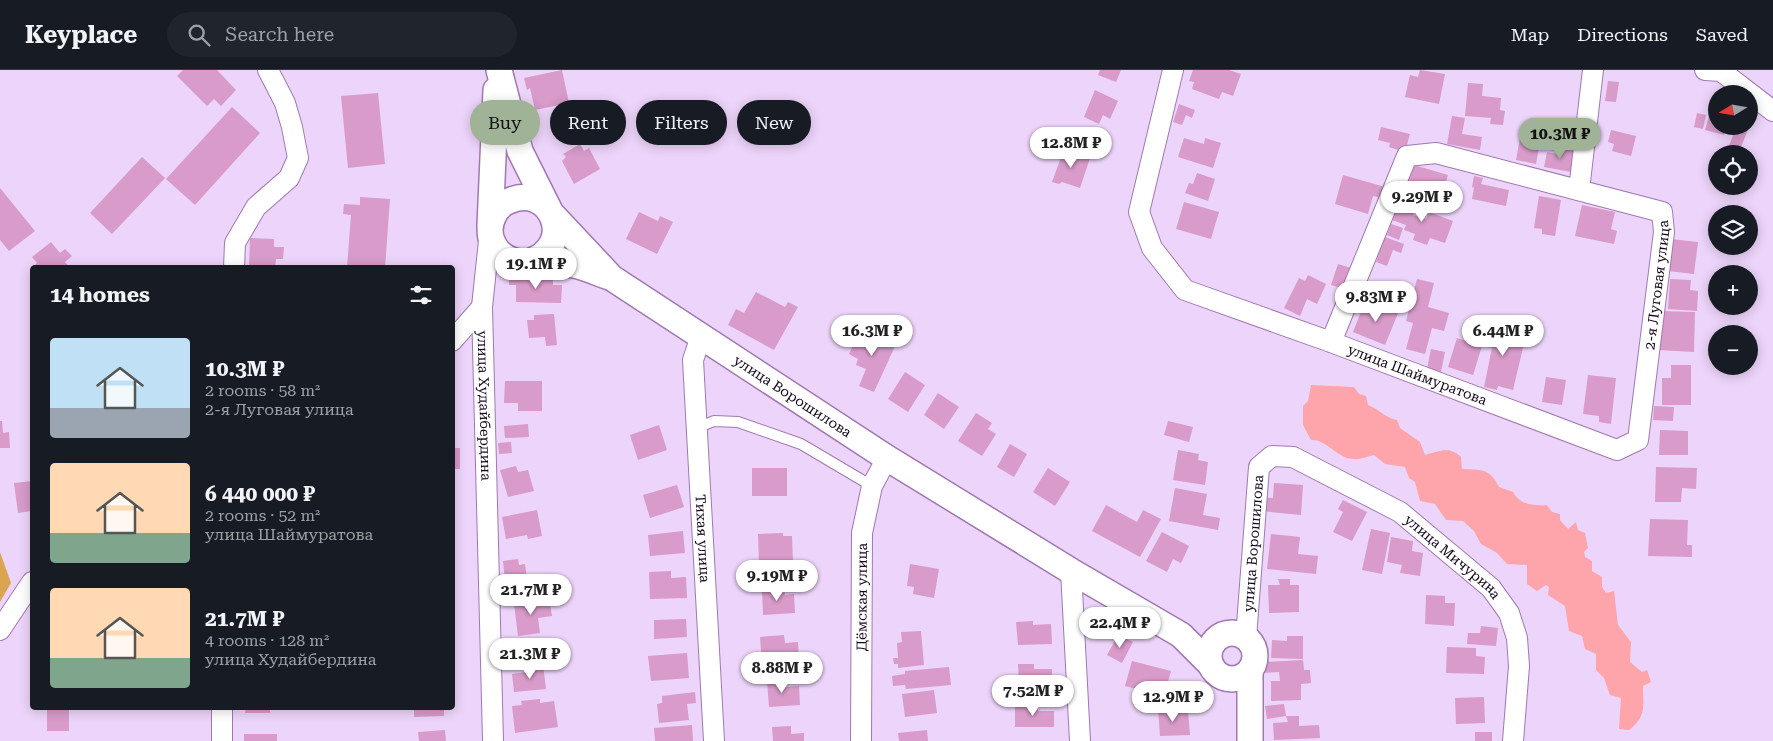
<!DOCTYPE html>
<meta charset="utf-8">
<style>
:root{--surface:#171b24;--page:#20242c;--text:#f1f3f6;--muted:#9ea1a6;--line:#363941;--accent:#a0b396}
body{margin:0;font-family:"Roboto Serif",serif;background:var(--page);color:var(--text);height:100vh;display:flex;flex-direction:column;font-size:19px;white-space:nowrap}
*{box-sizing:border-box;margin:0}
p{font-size:16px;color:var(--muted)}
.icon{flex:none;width:28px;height:28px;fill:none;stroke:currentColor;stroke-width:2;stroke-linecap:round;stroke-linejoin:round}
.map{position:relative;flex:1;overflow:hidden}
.drawer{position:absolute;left:30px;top:195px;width:425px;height:445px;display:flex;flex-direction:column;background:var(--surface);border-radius:5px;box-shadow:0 2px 12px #0003}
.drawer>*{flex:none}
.banner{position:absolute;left:470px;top:30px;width:475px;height:45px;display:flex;gap:10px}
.needle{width:32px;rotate:259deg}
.tools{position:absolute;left:1708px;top:15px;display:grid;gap:10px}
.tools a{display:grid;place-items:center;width:50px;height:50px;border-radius:50%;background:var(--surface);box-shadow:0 2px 12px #0003;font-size:25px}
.price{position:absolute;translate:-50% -42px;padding:0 11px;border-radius:18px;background:#fff;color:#222;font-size:16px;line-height:32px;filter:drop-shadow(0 1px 2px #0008)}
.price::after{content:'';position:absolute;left:50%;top:30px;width:15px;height:11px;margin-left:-8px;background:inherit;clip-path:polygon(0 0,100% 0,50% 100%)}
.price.selected{background:var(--accent);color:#111}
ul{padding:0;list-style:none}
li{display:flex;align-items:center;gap:15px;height:125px;padding:0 20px}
li span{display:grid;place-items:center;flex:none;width:140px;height:100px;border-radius:5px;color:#555}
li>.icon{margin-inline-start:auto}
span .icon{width:60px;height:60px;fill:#fffc;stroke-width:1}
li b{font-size:21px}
h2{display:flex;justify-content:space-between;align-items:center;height:60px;padding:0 20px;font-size:21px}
.chip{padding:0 18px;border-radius:22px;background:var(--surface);box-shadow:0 2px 12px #0003;font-size:18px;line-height:45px}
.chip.selected{background:var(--accent);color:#111}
header{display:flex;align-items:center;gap:30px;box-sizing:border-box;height:70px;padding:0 25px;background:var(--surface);border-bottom:1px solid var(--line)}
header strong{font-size:24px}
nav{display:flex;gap:28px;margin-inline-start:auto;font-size:18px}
.search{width:350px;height:45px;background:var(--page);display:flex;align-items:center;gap:12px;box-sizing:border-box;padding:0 18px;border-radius:28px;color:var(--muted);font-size:19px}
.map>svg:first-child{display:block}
</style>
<header>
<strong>Keyplace</strong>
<div class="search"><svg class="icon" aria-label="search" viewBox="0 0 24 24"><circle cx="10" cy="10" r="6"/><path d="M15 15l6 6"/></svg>Search here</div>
<nav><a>Map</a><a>Directions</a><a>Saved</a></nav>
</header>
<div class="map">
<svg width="1773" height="671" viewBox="0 0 1773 671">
<rect width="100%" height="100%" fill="#edd4fa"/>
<path fill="#dba451" d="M0,482L11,513L0,532Z"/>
<path fill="#fda5ab" d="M1311,315L1354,317L1359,324L1366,326L1368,335C1381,340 1383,347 1397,350L1400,358L1420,372L1425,385C1440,381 1449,376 1461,387L1462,399C1481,400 1490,398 1499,417L1513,422C1520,435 1534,436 1547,435L1552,442L1560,444V450L1568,459L1576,452L1578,460L1585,463L1588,478L1584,482L1585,487L1592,491V501L1602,507V517L1606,523L1614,521L1618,555L1631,572L1630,592L1642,602L1647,600L1651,612L1643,616C1643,636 1647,646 1629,660L1619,659L1621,628L1610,625L1604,608L1596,600V584L1585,579L1582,566L1569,561L1565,536L1548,525L1549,517L1546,515L1537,521L1527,514V495L1507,494L1497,483L1481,474L1474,461L1463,451L1446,450L1435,434L1420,431L1415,412L1409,408L1405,397L1385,394L1374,385C1368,386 1360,390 1354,389C1337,389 1327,369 1311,370L1303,355V336L1308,331Z"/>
<path fill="#d89bca" d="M183,0H217L236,20L221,36L214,29L207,36L177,6Z
M562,0L569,33L535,40L530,18L527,20L524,8Z
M1100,0H1121L1116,12L1098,5Z
M1193,0H1229L1241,4L1233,26L1222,22L1219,29L1192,19L1194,12L1189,11Z
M1420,0L1445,4L1439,34L1405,27L1410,5L1418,7Z
M1608,11L1619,12L1616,32L1605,31Z
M1468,13L1483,14L1482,26L1501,28L1500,40L1505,41L1503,55L1490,54L1491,48L1465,46Z
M1095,20L1118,31L1110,49L1103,45L1099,54L1084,47Z
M378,23L385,94L348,98L341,26Z
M1179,34L1195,40L1192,48L1186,45L1182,55L1173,52Z
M1712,35L1716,36V56H1726L1724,65L1705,60Z
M232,37L260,63L195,135L166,109Z
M1697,43L1706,45L1703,59L1694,57Z
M1452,46L1465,48L1462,64L1482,67L1480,80L1447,74Z
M1749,51L1751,52L1739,82L1728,78L1737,56H1749Z
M1381,57L1410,64L1405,82L1389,77L1390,73L1378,70Z
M1611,60L1636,66L1631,86L1612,81L1614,74L1608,72Z
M1521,63L1541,67L1536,94L1516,90Z
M1184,68L1204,74L1205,68L1221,73L1213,98L1178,87Z
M580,74L584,81L589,78L600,99L574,114L562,91L566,87L563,84Z
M1562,78L1575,81L1571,102L1544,97L1547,82L1561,85Z
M1064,79L1090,88L1080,118L1062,112L1059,114L1052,112Z
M142,87L165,108L112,164L90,143Z
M1414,95L1448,105L1442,125L1420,119L1418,125L1408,122L1409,118L1407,117Z
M1197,103L1215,109L1208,131L1185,123L1189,113L1193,114Z
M1343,105L1385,117L1382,128L1373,126L1368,144L1335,134Z
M1474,106L1483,108L1481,114L1509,120L1506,136L1472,129L1474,118L1472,117Z
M0,118L35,161L9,181L0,170Z
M1401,126L1417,132L1413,145L1426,149L1429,142L1453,151L1445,173L1430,168L1427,175L1413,170L1415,164L1404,160L1406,155L1392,150Z
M1539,126L1561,130L1555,166L1542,164V159L1534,158Z
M360,127L390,129L385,198L347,197L351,145L343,144L344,134L360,135Z
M1184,132L1219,142L1211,169L1176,159Z
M1582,135L1615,142L1611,159L1617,161L1614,174L1575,166Z
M639,142L658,151L660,146L673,152L657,184L626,169Z
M1391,154L1403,158L1399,170L1387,165Z
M1385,167L1404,174L1401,183L1393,180L1387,196L1376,192Z
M250,168L274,169V177H284L283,189H276L275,198H249Z
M1671,169L1698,172L1694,204L1668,201Z
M51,172L60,183L65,179L72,186L65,192L70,198H32L37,193L32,187Z
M1338,194L1351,198L1344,219L1331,215Z
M1308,205L1326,214L1317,234L1307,229L1300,246L1284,238L1299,208L1305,211Z
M509,207L553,208V215H562L561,233L516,232V215H509Z
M1417,209L1434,213L1428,237L1449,243L1444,261L1432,258L1425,284L1406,279L1413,253L1406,251Z
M1670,209L1691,210L1690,220L1698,221L1697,241L1668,239Z
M756,222L785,237L788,232L798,237L774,280L728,255L736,239L744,243Z
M1379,233L1399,241L1385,275L1353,262L1364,234L1377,239Z
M1660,241L1695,242L1694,282L1658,280Z
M554,244L557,275L546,276L545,267L529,268L527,250H534V245Z
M1487,256L1526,265L1513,320L1498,316L1497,320L1484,317L1492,278L1483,276Z
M861,258L896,274L874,322L859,316L866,299L856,295L858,289L849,284Z
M1457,268L1482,276L1473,305L1448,297Z
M1431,279L1445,282L1441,302L1427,299Z
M1671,295H1691V335H1662V308H1671Z
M905,302L925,315L908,342L888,329Z
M1588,305L1616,308L1611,354L1599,352V346L1583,344Z
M1546,307L1566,310L1562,335L1542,332Z
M505,311H542V341H518V333H504Z
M938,323L959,337L944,359L924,345Z
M1654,336L1674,337L1673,351L1653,350Z
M976,343L992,353L988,359L996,364L982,386L958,371Z
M0,351H2L3,363L9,362L10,378H0Z
M1168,351L1193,357L1189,372L1164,365Z
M528,354L529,367L505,368L504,356Z
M659,355L667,380L638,390L630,365Z
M1660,360L1688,361V385H1659Z
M511,372L512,383L499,384L498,373Z
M1010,374L1027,384L1014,407L997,397Z
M452,378H460V399H452Z
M1178,380L1199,384L1198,390L1208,392L1205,415L1173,410Z
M516,396L518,402L528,400L534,421L508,427L500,400Z
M1656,397L1697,398L1696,419L1682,418L1681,432H1655Z
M752,398H787V426H752Z
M1048,398L1070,412L1055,436L1033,422Z
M32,411V446H31V441L18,443L14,413Z
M1274,413L1303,415L1301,445L1261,441L1262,427L1273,428Z
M677,415L684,437L650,448L643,425Z
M1175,418L1207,424L1203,445L1220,448L1218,460L1169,451Z
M1343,430L1367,442L1352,471L1333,462L1343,442L1338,439Z
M1106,435L1137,452L1143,440L1161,449L1140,487L1092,461Z
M537,440L542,466L528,469L527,465L506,469L502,447Z
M1650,449L1688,450L1687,475H1692V487L1648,486Z
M1371,459L1390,463L1382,504L1362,500Z
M683,461L685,483L650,486L648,465Z
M1162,462L1189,476L1181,493L1173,489L1167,502L1146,491Z
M783,463V466H792L793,492L759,493L758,464Z
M1271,464L1300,467L1298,484L1318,486L1316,504L1267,499Z
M1391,467L1413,471L1412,481L1423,483L1420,506L1400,503L1402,495L1387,492Z
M518,489L519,495L525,494L527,509L505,511L503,491Z
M910,494L939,499L934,528L913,524L914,517L907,516Z
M671,501V508L686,507L687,528L650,529L649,502Z
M1278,509H1290V515H1299V542L1269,543L1268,515H1280Z
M521,512L522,523L506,525L505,514Z
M784,518L785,525L794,524L795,543L763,545L762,519Z
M1426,525L1445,526V533H1455L1454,556L1425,554Z
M549,528L552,546L538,548L540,563L518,566L514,534Z
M686,549L687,567L654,569V550Z
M1033,551V555L1051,554L1052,574L1018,575L1016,552Z
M1481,556L1498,558L1496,576L1467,574L1468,563H1480Z
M921,561L924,595L898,598V594H894L893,588H898L897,573L902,572L901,562Z
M784,565L785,573L798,572L799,591L762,594L760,567Z
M1118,565L1133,572L1122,593L1107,585Z
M1287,566H1303V589L1271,588L1272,570L1287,571Z
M1447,577L1476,578V586L1485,587L1484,604L1446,603Z
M687,583L689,608L651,611L648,586Z
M1303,590L1304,600H1310L1311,613L1301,614V630L1271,631V611H1280L1279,602L1263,603V592Z
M1132,591L1171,601L1164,626L1125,616Z
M543,594L546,619L514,622L512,604L534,601L533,595Z
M1018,594H1034V599H1052V616H1019Z
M949,597L951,615L906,619L905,615L893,616L892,606L905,604V601Z
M785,609V617L799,616L800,635L769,637L767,611Z
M934,620L937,643L905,647L902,624Z
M695,622L696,633L687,634L689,650L659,653L657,634L662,633V626Z
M1484,627L1485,653L1456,654L1455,628Z
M540,629V633L554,631L558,657L515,663L512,636L522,635L521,631Z
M1284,634L1286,646L1267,649L1265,636Z
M1015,635H1038V641H1054V657H1015Z
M1169,637L1171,642L1188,641L1190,665L1160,666L1158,638Z
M47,638H69V661H47Z
M246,638H270V643H245Z
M414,638H444V646L414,647Z
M1286,646H1299V656L1319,655L1320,668L1274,670L1273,653L1288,652Z
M692,655L693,671H655L654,658Z
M791,656V664L804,663V671H773L772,657Z
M445,660L446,671H419L418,662Z
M927,660L928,671H899L898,663Z
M1475,662H1492V671H1475Z
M244,664H277V671H244Z"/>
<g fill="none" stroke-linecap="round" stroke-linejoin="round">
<g stroke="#a078b2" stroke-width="12">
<path id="service" d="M697,358L714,351L738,352L801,374L872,416"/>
</g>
<g stroke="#a078b2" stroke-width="22">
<g id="minor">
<path id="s1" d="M1173,0L1139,142L1152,178L1185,220L1331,272L1617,380L1638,370L1664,162L1662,142L1436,83L1407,86L1331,272"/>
<path d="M1705,0L1721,1L1773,41"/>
<path d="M1579,120L1593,0"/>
<path id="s2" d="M490,161L482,237L493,671"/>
<path d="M234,198L235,173L256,137L289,108L298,88L292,57L285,33L268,0"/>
<path id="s3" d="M701,266L693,290L714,671"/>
<path d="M452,271L482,237"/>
<path d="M1071,501L1080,671"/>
<path d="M0,560L32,512"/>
<path id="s4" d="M1246,568L1259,397L1272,386L1293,387L1400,442L1491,518L1509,543L1517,568L1519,596L1513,671"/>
<path d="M222,638V671"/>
<path id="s5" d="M861,671L862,463L872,416L887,388"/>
</g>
</g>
<g stroke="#a078b2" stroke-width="28">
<g id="tertiary">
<path id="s6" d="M499,0L520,81L551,143L612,208L887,388L1071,501L1181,565L1210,594"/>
<path d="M490,155L496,20"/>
<path d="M529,192C579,174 549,112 509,131C503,133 498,138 495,143C490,152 488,163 493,173C506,203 547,189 573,195C585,197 597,203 609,207"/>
<circle cx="1232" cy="586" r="23"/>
<path d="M1250,671V601"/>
</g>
</g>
<use href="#service" stroke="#fff" stroke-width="10"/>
<use href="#minor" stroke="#fff" stroke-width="20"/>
<use href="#tertiary" stroke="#fff" stroke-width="25"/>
</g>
<g text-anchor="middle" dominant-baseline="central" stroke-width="4" stroke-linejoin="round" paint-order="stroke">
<g font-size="14" fill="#130519" stroke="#f6e4fe">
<text stroke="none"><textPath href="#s1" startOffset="878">2-я Луговая улица</textPath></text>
<text stroke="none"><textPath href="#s1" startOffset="485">улица Шаймуратова</textPath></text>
<text stroke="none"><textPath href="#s6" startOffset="458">улица Ворошилова</textPath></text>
<text stroke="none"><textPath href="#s2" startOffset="175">улица Худайбердина</textPath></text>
<text stroke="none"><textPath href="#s3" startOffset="204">Тихая улица</textPath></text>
<text stroke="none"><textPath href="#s4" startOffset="95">улица Ворошилова</textPath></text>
<text stroke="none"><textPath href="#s4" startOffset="399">улица Мичурина</textPath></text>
<text stroke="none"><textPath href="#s5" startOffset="144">Дёмская улица</textPath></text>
</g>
</g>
</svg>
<div class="tools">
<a><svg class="needle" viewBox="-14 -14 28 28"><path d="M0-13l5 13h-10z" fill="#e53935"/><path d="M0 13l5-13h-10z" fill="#9ea1a6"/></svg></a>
<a><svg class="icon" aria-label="locate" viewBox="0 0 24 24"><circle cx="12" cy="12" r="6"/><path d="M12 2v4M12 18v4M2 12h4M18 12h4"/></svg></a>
<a><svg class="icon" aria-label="layers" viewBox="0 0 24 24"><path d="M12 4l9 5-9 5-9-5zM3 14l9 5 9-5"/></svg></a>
<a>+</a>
<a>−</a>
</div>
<b class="price selected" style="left:1560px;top:90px">10.3M ₽</b>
<b class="price" style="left:1071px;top:99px">12.8M ₽</b>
<b class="price" style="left:1422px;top:153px">9.29M ₽</b>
<b class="price" style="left:536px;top:220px">19.1M ₽</b>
<b class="price" style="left:1376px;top:253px">9.83M ₽</b>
<b class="price" style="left:872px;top:287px">16.3M ₽</b>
<b class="price" style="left:1503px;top:287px">6.44M ₽</b>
<b class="price" style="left:777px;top:532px">9.19M ₽</b>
<b class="price" style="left:531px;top:546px">21.7M ₽</b>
<b class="price" style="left:1120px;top:579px">22.4M ₽</b>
<b class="price" style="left:530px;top:610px">21.3M ₽</b>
<b class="price" style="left:782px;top:624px">8.88M ₽</b>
<b class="price" style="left:1033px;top:647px">7.52M ₽</b>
<b class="price" style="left:1173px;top:653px">12.9M ₽</b>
<div class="banner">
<a class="chip selected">Buy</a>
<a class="chip">Rent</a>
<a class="chip">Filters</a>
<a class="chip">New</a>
</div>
<section class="drawer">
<h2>14 homes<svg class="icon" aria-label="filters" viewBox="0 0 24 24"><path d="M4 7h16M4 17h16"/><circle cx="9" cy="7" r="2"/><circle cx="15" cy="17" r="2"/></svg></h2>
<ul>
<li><span style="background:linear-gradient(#bfe0f5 70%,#9aa5b1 0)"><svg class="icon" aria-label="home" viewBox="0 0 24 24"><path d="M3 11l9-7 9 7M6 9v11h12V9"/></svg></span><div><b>10.3M ₽</b><p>2 rooms · 58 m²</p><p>2-я Луговая улица</p></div></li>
<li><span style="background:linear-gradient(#ffd9b3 70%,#7fa58c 0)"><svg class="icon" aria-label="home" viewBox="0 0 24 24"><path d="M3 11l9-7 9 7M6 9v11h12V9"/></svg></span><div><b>6 440 000 ₽</b><p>2 rooms · 52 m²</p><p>улица Шаймуратова</p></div></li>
<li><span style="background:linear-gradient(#ffd9b3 70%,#7fa58c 0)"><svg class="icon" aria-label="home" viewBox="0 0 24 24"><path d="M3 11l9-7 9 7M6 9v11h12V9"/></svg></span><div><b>21.7M ₽</b><p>4 rooms · 128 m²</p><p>улица Худайбердина</p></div></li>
</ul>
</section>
</div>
